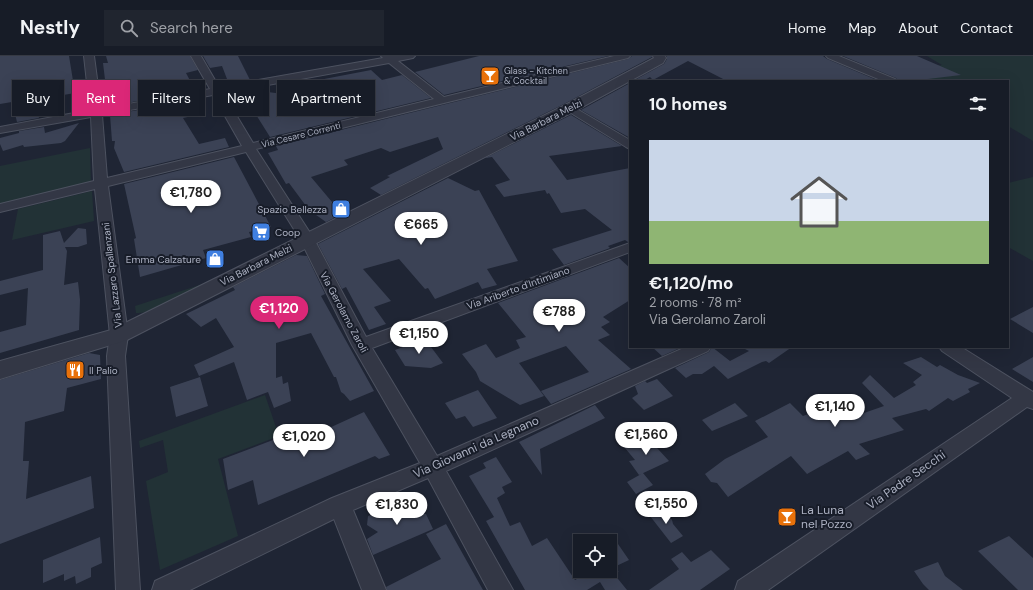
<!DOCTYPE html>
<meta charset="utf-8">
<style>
:root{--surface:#171c27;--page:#20252f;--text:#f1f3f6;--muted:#9ea1a7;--line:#363a44;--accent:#db2777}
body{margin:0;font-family:"DM Sans",sans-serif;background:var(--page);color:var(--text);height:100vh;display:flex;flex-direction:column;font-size:15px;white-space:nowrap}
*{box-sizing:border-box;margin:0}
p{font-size:13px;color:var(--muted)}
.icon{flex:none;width:22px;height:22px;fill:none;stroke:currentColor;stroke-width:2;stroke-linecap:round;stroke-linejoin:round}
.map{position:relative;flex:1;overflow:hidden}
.details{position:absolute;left:629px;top:24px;width:380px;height:268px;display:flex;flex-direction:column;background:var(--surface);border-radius:0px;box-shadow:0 4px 16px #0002,0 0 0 1px var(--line)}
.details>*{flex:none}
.guide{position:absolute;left:12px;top:24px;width:380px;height:36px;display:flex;gap:8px}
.controls{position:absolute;left:573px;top:478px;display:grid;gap:8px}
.controls a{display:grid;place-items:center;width:44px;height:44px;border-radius:0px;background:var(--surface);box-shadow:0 4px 16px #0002,0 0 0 1px var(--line);font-size:20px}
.price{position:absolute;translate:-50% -34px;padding:0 9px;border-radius:14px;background:#fff;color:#222;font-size:13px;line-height:26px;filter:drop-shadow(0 1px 2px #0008)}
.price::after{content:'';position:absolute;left:50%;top:24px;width:12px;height:9px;margin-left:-6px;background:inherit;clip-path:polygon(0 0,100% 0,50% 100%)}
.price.on{background:var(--accent);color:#fff}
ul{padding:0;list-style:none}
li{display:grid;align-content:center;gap:8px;height:212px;padding:0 20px}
li span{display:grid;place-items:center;height:124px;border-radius:0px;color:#555}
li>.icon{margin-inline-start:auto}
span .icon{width:72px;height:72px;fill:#fffc;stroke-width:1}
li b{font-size:17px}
h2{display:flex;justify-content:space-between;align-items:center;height:48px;padding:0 20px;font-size:17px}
.chip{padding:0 14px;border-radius:0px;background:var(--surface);box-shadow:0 4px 16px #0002,0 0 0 1px var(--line);font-size:14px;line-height:36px}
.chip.on{background:var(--accent);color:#fff}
header{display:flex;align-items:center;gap:24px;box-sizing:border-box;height:56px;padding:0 20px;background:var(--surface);border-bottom:1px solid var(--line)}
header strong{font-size:19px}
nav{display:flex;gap:22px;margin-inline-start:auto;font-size:14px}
.search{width:280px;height:36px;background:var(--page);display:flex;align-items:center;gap:10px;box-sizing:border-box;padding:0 14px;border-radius:0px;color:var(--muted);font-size:15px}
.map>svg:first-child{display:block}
</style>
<header>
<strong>Nestly</strong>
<div class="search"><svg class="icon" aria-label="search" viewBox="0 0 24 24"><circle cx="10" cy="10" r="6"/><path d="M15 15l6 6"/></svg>Search here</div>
<nav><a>Home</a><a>Map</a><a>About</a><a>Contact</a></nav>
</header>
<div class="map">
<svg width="1033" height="534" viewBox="0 0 1033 534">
<rect width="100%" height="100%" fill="#1f2534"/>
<path fill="#223236" d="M927,0H1033V85L1008,70V25L924,24L907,13L942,9Z
M90,92L91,128L0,150V110Z
M1033,121V205L1008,191V127Z
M92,135L94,165L12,184L18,153Z
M212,225C195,234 153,259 136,257L135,250Z
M265,339L279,380L218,403L238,480L160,514L146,425L168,416L163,384L140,392L139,385Z"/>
<path fill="#3b4255" d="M0,0H69L75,37L46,42L47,45L34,48L39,62L17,66L12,46L0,48Z
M106,0H190L198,14L186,17L195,34L111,50L116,31L106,32L103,7H108Z
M203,0H238L250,24L235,27L234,25L231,26L230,23H227L222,10L210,12Z
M479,0H608L444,39L415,16Z
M632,0H652V1L564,48L381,139L370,132L390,121L387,120L443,93L438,81L390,96L381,92L344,104L348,109L311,121L332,146L348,155L326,166L309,154L289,127L286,128L268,97L278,94L276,90L628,3Z
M667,0H823L827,3L879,25H727L688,5L653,24L650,21L643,25H633L664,8L667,3Z
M843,0H917L961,19L911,25H898L896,22Z
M371,14L382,24L402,19L431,42L270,81L241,35L254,33L256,36L266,34L268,36L298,40L293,29Z
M630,27V82L581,54Z
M200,43L204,50L198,51L202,58L183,62L199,88L225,82L229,91L124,116L114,92L115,85H112L110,59Z
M571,59L622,90L549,100L567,124L630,112V186H628L625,184L608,190L610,192L564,209L552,193L612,174L585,153L561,157L549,137L547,138L545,134L504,141L495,129L510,124L492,101L485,102Z
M79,67L65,85L61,87L24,91L23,89L3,95L0,88V82L19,77V75L44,71L45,77Z
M234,101L271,171L249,176L251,181L203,194L206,202L140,221L134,183L136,182L124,128Z
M448,122L475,135L479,134L518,205L487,213L497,229L482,233L478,226L435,243L428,232L425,233L399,203L363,213L391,245L374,251L386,268L369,274L346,231L342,233L318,188Z
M78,172L86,173L87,188L78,191H65L67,195L64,229L78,226L80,244L79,274L0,297V276L26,269L28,232L0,239V225L43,214V179L60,175L64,187Z
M296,199L307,200L325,238L321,240L374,335L350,345L344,338L341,336L336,321H334L311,277L276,287V322L282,320L283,328L288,326L291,345L274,352L268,336L247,344L234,306L199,320L194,309L234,291L216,262L201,271L186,258L235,234L233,231Z
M619,202L630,212V244L603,261L610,266L601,271L610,279L598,284L631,313L551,348L541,335L589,316L566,290L519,307L544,340L520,349L480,325L476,316L462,298L486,288L496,302L520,292L516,284L526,281L498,247Z
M1033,251V277L1010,263Z
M425,283L443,307L431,312L405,310L395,294Z
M652,291H682L662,300Z
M712,291L730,305L749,295L741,291H792L769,307L766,305L762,306L728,323L714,310L702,318H693L686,322L675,312L709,296Z
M89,297L100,299L101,323L67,332L64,355L25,366L23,405H29L26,443L91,420L94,452L0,488V324Z
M921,301L937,311L940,309L958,319L980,327L968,333L970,336L953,345L948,342L929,355L926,353L892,362L904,374L859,388L870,398L856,404L848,395L807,418L791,400L728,441L717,427L711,426L705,418L725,403L768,381L755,365L790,347L803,360L829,350L844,364L884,350L862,327L870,319L894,342L916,329L913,326L922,319L903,307Z
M1033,301V326L1012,313Z
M200,321L208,350L176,361L170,331Z
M657,323L673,340L644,354L632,342L638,338L635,330L645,325L647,327Z
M478,334L497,362L473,371L465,360L456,363L445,347Z
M735,347L748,360L712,375L702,364Z
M595,349L605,362L540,393L542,419L519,386Z
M364,356L390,399L379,403L375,400L258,449L253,424L228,434L223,403L312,369L316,378Z
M647,381L669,405L639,419L629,405L635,404L625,392Z
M496,401L512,426L502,431L505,437L497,442L510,470L520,466L532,490L547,482L575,524L592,515H619L614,518L627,534H605L600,526L587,534H525L486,465L494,461L469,420L486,412L483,407Z
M643,417L653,429L636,438L627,426Z
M412,442L419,457L426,458L433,473L373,499L367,483L378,476L367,469L368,460Z
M662,451L672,464L673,468L683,480L671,487L650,460Z
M446,468L483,534H387L386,531L441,503L426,478Z
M1009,480L1033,502V534H1018L978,495Z
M100,481L102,507L91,512V521L76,528L75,520L64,525V518L43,527V504Z
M618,488L629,504L610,513V493Z
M711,494L730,513L700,534H649L679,513L671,503L682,496L691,506Z
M938,506L945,520L963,534H929L923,528L914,515Z"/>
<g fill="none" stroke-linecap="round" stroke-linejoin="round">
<g stroke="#4d5260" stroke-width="2">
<path id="minor" d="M84,0H94L101,53L210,33L191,0H201L219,31L383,2L381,0H415L413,2L398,5L444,41L614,0H630L628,2L256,93L314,183L366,281L630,187V196L372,292L437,400L686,291H711L708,295L446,415L513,534H488L428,422L353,454L386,534H362L334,463L190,534H152L155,525L332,442L420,407L352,289L300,183L246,96L108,130L128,279L125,300L140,534H116L107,300L110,279L95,133L0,156V148L94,125L91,61L0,77V71L90,54ZM389,7L434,43L253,87L223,37ZM213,39L242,90L107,122L102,59Z
M826,0H839L895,23L897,25H883L828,2Z
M570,49L630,84V93L626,91L566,54L565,52L566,50Z
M939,291H961L1033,336V353L1027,351L768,534H735L738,525L1012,342L942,295Z"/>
</g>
<g stroke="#4d5260" stroke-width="2">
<path id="tertiary" d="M653,0H665L666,2L663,7L575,55L127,284L0,323V305L111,274L565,49L654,2Z"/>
</g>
<use href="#minor" fill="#333745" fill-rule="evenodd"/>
<use href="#tertiary" fill="#333745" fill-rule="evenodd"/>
</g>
<defs>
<g id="bar-square" transform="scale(1)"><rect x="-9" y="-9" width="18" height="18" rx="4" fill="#e8710a" stroke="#181d29"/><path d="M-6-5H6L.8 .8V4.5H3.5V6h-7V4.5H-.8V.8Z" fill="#fff"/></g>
<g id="shop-square" transform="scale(1)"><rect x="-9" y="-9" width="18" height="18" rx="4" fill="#3f7fe0" stroke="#181d29"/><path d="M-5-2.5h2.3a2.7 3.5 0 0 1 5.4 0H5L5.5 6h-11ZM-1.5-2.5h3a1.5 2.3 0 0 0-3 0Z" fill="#fff"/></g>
<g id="supermarket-square" transform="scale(1)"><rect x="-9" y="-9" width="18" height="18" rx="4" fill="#3f7fe0" stroke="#181d29"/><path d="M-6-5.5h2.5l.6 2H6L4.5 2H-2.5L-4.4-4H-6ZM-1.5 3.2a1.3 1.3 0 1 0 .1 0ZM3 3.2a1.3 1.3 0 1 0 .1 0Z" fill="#fff"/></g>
<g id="restaurant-square" transform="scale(1)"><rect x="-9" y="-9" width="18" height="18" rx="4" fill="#e8710a" stroke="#181d29"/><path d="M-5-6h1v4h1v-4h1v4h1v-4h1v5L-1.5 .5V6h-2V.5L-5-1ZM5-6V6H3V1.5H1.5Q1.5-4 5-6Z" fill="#fff"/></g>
</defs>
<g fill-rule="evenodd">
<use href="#bar-square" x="490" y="20"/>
<use href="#shop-square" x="341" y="153"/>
<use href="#supermarket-square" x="261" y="176"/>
<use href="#shop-square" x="215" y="203"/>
<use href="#restaurant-square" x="75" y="314"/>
<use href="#bar-square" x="787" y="461"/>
</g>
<g text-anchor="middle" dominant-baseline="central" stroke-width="4" stroke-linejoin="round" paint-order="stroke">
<g font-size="9" fill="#acb1c2" stroke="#181d29" text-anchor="start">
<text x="504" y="15">Glass - Kitchen<tspan x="504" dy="10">&amp; Cocktail</tspan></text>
</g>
<g font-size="9" fill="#acb1c2" stroke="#181d29">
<text transform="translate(301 79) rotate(-14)">Via Cesare Correnti</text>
</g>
<g font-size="10" fill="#acb1c2" stroke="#181d29">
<text transform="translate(546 64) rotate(-27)">Via Barbara Melzi</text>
<text transform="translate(256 209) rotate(-27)">Via Barbara Melzi</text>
<text transform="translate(112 219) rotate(-97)">Via Lazzaro Spallanzani</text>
<text transform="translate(518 232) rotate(-20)">Via Ariberto d'Intimiano</text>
<text transform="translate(344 256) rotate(62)">Via Gerolamo Zaroli</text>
</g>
<g font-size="10" fill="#acb1c2" stroke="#181d29" text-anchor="end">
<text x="327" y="153">Spazio Bellezza</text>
<text x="275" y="176" text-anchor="start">Coop</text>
<text x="201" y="203">Emma Calzature</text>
<text x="89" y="314" text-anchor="start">Il Palio</text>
</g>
<g font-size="12" fill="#acb1c2" stroke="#181d29">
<text transform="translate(476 391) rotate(-24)">Via Giovanni da Legnano</text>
<text transform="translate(906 424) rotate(-35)">Via Padre Secchi</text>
</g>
<g font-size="12" fill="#acb1c2" stroke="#181d29" text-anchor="start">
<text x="801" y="454">La Luna<tspan x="801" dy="14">nel Pozzo</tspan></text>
</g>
</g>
</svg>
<div class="controls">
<a><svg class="icon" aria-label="locate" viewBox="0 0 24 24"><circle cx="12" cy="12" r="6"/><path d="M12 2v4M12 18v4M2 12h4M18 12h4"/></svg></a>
</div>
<b class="price" style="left:191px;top:158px">€1,780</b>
<b class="price" style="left:421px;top:190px">€665</b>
<b class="price on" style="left:279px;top:274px">€1,120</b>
<b class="price" style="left:559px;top:277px">€788</b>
<b class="price" style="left:419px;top:299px">€1,150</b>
<b class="price" style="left:835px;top:372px">€1,140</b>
<b class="price" style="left:646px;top:400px">€1,560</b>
<b class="price" style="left:304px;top:402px">€1,020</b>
<b class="price" style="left:666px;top:469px">€1,550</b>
<b class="price" style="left:397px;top:470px">€1,830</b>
<div class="guide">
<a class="chip">Buy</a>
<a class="chip on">Rent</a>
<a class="chip">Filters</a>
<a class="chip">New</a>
<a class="chip">Apartment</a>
</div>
<section class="details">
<h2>10 homes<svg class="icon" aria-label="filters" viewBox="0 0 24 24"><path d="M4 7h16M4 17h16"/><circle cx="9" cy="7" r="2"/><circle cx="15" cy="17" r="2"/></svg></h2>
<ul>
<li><span style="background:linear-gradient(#c9d6e8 65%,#8fb573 0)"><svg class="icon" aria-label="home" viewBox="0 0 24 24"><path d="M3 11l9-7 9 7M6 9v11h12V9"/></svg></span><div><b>€1,120/mo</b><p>2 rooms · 78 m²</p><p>Via Gerolamo Zaroli</p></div></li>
</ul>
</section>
</div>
